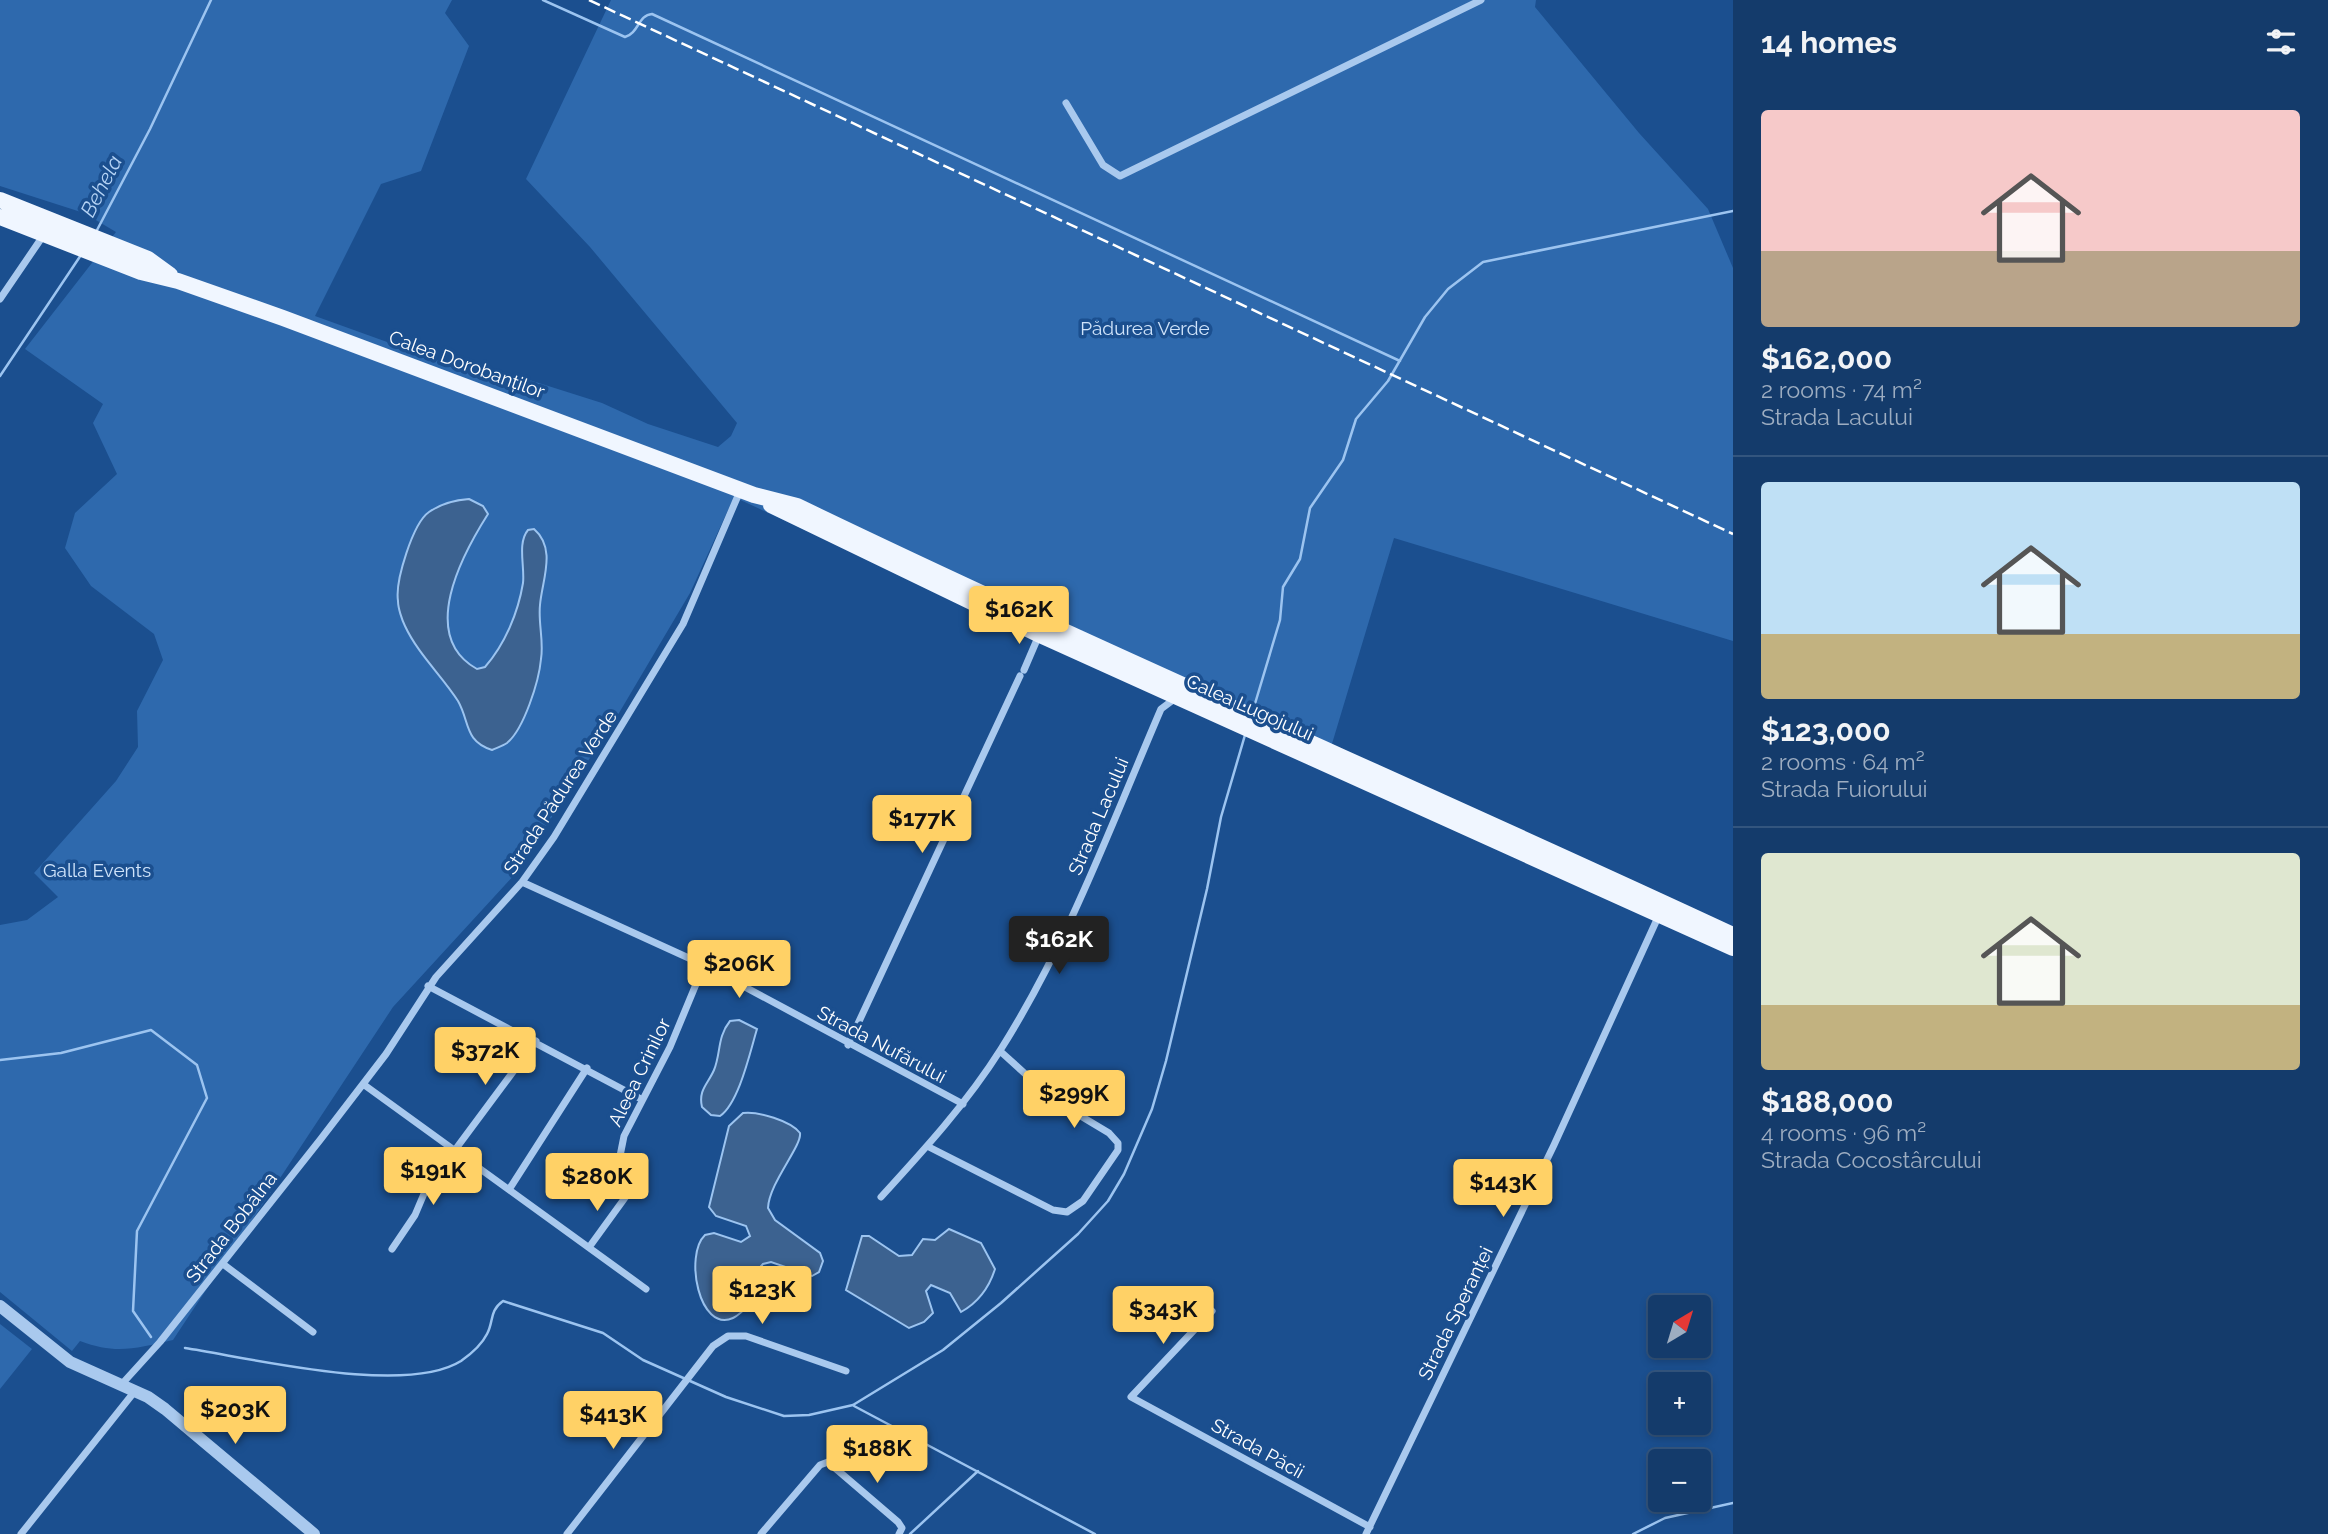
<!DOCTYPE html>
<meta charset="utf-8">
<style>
:root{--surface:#143b6b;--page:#1d4271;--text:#f1f3f6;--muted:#9dadc1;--line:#33557e;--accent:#ffd166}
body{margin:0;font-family:Raleway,sans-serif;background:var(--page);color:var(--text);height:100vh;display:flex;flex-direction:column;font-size:26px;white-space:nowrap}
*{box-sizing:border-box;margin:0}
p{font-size:23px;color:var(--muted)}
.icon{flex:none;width:38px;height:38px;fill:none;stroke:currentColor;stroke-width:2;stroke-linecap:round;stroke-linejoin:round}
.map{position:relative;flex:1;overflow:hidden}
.side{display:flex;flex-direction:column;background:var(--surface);width:595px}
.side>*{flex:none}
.needle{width:46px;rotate:38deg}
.controls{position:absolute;left:1648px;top:1295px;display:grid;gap:14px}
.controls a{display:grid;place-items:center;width:63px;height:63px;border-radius:7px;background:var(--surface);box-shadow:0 4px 10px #0003,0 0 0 2px var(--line);font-size:35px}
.price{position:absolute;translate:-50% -60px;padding:0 16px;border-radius:7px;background:var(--accent);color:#111;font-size:23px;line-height:46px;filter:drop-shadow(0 2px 4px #0008)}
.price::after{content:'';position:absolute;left:50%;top:42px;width:21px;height:16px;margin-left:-10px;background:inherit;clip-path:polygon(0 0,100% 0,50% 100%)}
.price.active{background:#222;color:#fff}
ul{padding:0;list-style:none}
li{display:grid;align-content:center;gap:14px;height:371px;padding:0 28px}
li+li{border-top:2px solid var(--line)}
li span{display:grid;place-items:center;height:217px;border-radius:7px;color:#555}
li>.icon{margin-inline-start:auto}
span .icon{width:126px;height:126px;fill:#fffc;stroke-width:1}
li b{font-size:30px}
h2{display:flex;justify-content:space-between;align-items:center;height:84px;padding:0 28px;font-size:30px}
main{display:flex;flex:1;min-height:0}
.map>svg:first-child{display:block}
</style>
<main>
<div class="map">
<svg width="1733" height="1534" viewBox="0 0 1733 1534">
<rect width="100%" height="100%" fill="#1b4f8f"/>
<path fill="#2e69ad" d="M0,0H452L445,13L469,46L421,171L381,184L315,316L487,378L504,372L602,403L648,424L718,447L731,436L737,423L590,247L526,179L611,0H1536L1535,7L1639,133L1708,209L1733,268V641L1394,538L1328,757L1250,736L734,497L690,593L619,713L515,874L393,1007L173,1340C136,1348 117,1355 80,1341L72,1351L0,1292V925L27,920L58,897L34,873L116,781L138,747L137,711L163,660L154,634L91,586L65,548L75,513L117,474L93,423L103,404L25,349L116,232L84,213L0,186Z
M0,1324L32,1349L0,1389Z"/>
<path fill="#3c6290" stroke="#9cc4f0" stroke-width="2" d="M469,499L483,506L488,514C462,555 418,636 477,669L485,667C505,644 518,613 523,583C525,567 517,543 528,530L534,529C557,549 542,580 540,605C538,623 544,641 541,659C539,681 524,729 507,743C503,746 496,748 492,750C464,741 470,722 458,701C442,676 418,654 405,626C402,620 398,608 398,601C395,581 413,523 429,512C442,503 455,500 469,499Z
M739,1020L757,1029C750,1052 739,1103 720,1116L711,1115L702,1107C698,1090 708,1084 714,1070C721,1053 717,1037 730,1021Z
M743,1113C758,1111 791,1121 800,1133C802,1146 769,1183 768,1208L775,1220L820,1253L823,1261L819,1272L812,1276L771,1262L763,1264L754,1274L757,1296C750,1303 742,1314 733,1318C699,1333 684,1255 705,1235L714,1233L741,1242L750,1236L746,1226L716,1216L709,1207L729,1126Z
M949,1229L981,1243L995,1269C989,1288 979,1302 961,1312L950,1293L931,1285L926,1291L933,1313L924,1322L909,1328L846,1290L862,1236H869L899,1256L912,1255L923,1239L935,1240Z"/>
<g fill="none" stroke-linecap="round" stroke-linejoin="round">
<path stroke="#9cc4f0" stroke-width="2.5" d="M543,0L625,37C639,33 638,15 652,14L1400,361
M96,232L150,129L211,0
M0,376L81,255
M1254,707L1280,620L1283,587L1300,559L1310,508L1343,460L1356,419L1388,381L1425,317L1448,289L1483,262L1733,211
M0,1060L61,1053L151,1030L197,1065L207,1098L137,1231L133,1311L151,1337
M185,1348C251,1358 405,1396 461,1361C471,1354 482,1344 487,1334C494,1321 489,1311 503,1301L603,1333L643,1360L726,1397L784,1416L809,1415L853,1405L943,1350L1001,1303L1078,1234L1108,1201L1124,1174L1152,1109L1166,1061L1207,889L1221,817L1245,735
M854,1406L1095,1534
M910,1534L978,1471
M1633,1534L1665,1518L1733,1503"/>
<path stroke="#a9c9ee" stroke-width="7" d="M1066,103L1103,165L1120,176L1481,0
M0,299L45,233
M1024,670L1039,635
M522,882L704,965L963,1104
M428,986L641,1099
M848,1045L1020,676
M363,1084L646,1289
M927,1146L1053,1210L1067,1212L1083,1201L1118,1150V1143L1109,1133L1054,1100L1000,1051
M510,1188L587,1068
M881,1197C924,1150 967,1103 1001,1049C1068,943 1112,823 1161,709L1177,697
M590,1246L627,1195L620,1156L624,1136L670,1047L704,965
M392,1249L415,1215L426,1189L536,1041
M223,1264L313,1332
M1212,1311L1131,1397L1370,1527
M121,1385L160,1342L320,1140L386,1054L436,977L522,882L554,837L683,624L740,491
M21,1534L135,1391
M567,1534L713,1346L728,1336H746L846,1371
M761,1534L820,1465L828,1462L898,1522L902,1528L899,1534
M1366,1534L1554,1145L1659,915"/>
<path stroke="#a9c9ee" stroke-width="12" d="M0,1306L70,1362L148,1397L165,1409L314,1534"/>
<path stroke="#f0f6ff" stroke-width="16" d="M0,200L148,259L170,275
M0,217L141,272L178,281L283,318L754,495L797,506C1106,655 1422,790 1733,935
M771,505L1040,635L1733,948"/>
<path stroke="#fff" stroke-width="2.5" stroke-dasharray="12 5" stroke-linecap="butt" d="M589,0L1733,534"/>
</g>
<g text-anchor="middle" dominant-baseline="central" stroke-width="7" stroke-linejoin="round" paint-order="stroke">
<g font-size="19" fill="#cfe3fa" stroke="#1b4f8f">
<text x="1145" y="328">Pădurea Verde</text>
<text x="97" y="870">Galla Events</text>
</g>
<g font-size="19" fill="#fff" stroke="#1b4f8f">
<text transform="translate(467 364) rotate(20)">Calea Dorobanților</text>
<text transform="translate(1250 707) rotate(24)">Calea Lugojului</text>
<text transform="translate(560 792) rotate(-57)">Strada Pădurea Verde</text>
<text transform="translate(1098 816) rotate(-67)">Strada Lacului</text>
<text transform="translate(882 1044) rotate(28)">Strada Nufărului</text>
<text transform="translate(639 1072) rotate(-64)">Aleea Crinilor</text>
<text transform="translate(231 1227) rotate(-52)">Strada Bobâlna</text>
<text transform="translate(1455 1313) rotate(-64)">Strada Speranței</text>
<text transform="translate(1258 1448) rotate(29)">Strada Păcii</text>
</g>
<g font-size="21" font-style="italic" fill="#b5d3f5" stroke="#1b4f8f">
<text transform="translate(101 186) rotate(-63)">Behela</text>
</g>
</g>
</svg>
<div class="controls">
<a><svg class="needle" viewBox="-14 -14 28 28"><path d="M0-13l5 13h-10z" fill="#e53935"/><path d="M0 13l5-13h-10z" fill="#9dadc1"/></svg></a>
<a>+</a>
<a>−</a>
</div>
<b class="price" style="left:1019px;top:646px">$162K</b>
<b class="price" style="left:922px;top:855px">$177K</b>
<b class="price active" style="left:1059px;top:976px">$162K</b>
<b class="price" style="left:739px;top:1000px">$206K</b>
<b class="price" style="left:485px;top:1087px">$372K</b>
<b class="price" style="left:1074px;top:1130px">$299K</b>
<b class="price" style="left:433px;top:1207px">$191K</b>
<b class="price" style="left:597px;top:1213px">$280K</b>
<b class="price" style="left:1503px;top:1219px">$143K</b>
<b class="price" style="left:762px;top:1326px">$123K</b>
<b class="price" style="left:1163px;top:1346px">$343K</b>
<b class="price" style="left:235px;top:1446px">$203K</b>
<b class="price" style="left:613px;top:1451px">$413K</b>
<b class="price" style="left:877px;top:1485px">$188K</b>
</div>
<section class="side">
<h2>14 homes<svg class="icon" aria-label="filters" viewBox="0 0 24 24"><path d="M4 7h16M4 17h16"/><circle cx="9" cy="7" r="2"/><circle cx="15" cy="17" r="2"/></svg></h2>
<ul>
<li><span style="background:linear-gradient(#f6c9c9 65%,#b9a48a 0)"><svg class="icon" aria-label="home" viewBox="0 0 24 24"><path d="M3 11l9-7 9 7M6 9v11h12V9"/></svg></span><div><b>$162,000</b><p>2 rooms · 74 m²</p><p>Strada Lacului</p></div></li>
<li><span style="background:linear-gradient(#bfe0f5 70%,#c2b280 0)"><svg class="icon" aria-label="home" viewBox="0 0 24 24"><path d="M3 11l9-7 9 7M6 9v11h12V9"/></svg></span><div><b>$123,000</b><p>2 rooms · 64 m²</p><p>Strada Fuiorului</p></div></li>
<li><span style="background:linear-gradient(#dfe7d0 70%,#c2b280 0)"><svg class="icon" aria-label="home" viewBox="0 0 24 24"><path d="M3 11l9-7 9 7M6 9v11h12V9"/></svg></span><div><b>$188,000</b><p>4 rooms · 96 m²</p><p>Strada Cocostârcului</p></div></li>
</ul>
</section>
</main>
